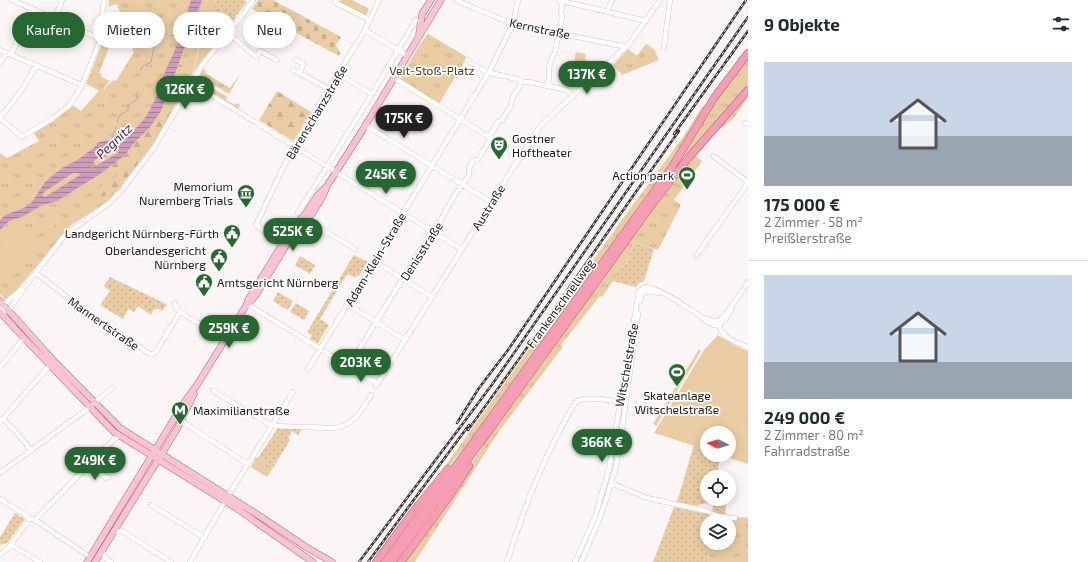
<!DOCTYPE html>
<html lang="de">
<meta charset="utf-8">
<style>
:root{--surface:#fff;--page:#f2f2f3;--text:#1f2937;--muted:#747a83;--line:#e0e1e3;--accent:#266832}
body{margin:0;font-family:"Exo 2",sans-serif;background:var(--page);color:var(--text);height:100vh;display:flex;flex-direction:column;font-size:15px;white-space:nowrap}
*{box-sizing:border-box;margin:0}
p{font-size:13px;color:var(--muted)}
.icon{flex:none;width:22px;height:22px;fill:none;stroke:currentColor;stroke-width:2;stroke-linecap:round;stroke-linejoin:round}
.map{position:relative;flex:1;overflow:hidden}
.side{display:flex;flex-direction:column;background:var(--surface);width:340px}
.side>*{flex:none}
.guide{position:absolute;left:12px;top:12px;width:380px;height:36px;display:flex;gap:8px}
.needle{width:26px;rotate:275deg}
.tools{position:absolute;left:700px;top:426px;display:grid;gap:8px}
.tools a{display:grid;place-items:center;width:36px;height:36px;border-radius:50%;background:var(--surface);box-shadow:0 2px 10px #0003;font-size:20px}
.price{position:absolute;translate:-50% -34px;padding:0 9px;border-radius:14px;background:var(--accent);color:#fff;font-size:13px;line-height:26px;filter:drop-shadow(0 1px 2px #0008)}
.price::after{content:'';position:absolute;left:50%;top:24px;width:12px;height:9px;margin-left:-6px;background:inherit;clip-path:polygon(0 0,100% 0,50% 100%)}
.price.on{background:#222;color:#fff}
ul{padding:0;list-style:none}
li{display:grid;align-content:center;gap:8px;height:212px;padding:0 16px}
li+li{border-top:1px solid var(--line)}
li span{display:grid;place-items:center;height:124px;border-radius:0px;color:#555}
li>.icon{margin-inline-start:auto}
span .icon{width:72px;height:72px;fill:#fffc;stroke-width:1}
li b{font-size:17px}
h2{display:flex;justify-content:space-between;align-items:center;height:48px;padding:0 16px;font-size:17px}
.chip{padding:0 14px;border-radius:18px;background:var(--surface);box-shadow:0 2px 10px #0003;font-size:14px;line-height:36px}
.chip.on{background:var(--accent);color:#fff}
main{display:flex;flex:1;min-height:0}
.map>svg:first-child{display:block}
</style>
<main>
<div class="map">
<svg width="748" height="562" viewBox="0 0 748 562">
<defs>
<pattern id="grass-tufts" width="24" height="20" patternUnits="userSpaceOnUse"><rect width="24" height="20" fill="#e9cca3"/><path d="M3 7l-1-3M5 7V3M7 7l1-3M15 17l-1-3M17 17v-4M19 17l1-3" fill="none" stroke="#c8ae8b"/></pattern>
<pattern id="forest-firs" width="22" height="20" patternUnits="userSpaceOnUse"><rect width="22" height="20" fill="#e9cca3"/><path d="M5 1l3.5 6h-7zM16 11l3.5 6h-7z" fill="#c8ae8b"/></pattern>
<pattern id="cemetery-stones" width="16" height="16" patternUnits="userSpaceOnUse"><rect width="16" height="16" fill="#e9cca3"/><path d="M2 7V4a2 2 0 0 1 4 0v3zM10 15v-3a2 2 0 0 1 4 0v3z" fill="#c8ae8b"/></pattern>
<pattern id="garden-dots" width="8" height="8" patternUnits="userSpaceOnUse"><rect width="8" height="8" fill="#e9cca3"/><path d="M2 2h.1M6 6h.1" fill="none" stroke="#c8ae8b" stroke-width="1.8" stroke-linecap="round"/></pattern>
<pattern id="water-rules" width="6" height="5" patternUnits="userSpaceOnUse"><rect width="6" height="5" fill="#ce9bbb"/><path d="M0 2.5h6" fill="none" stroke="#a77d97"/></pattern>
</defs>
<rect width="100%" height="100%" fill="#fbf6f5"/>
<path fill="url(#grass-tufts)" d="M109,0H216L202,33L192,74L155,141L110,200L71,225L15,292L5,300L0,294V153L7,158L39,141L33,132L64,113L72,105L81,111L99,91L102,92L86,84L103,42L110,45L99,73L102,74L101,77L110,81L102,91L113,80L116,81L134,52L132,51L133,48L118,41L119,37H130L133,41L138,43L143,36L141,34L144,30L140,27L135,32L130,28H129L123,21L117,4L108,7Z
M341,0H352L369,9L366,16L339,3Z
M428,34L467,57L439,104L400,79L420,44Z
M646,44L654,49L659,60L622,75L613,65L628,49L637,56Z
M576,52L586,54L585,59L588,62L584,66L585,67L577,74L573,69Z
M748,56V84L662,189L709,109Z
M203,69L206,71L205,73L230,88L241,73L229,94L201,77L200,75Z
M196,80H198L226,96L227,98L226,100L235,105L236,103L240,105L238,109L195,83Z
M748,94V97L733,119L719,130L696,156L702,161L674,200L681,205L658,250L634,242L627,261L602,297L600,296L561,345L563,347L500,430L415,562H403L469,468L492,432L630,238L694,155Z
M708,104L686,143L522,371L507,389L468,443L441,476H438L624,217L683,137L702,107Z
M256,457L273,468L267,477L251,467Z
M714,514L748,518V562H708L710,543H729V521H713Z"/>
<path fill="url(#forest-firs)" d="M205,26L220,37L192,74Z
M179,64L183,66L179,82L180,85L184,87L155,141L118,190L95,200C93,189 109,181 117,175L111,166L125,155L134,143L150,127L161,111Z
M277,91L311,112L293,141L259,120Z
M118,148L119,150L118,153L92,168L90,166C96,156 108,152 118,148Z
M73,173H79L80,175L45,197H43L42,194L44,192Z"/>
<path fill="url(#cemetery-stones)" d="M258,0H273L341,37L336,45L340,53L339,56L252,9Z"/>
<path fill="url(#garden-dots)" d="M216,0H244L247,2L220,37L205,26Z
M634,242L654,249L644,281L639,283L636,287L613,281L627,261Z
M354,255L368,262L359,276L357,275L356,278L347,274L320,319L329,325L318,343L310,339L312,335L307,332Z
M300,256L315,265L310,274L295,265Z
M110,277L164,303L167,305L162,311L159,309H154L151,315L138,306L134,312L128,309L123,319L100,305L110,291L104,286Z
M278,292L293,301L288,310L273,301Z
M296,303L309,311L304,320L290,312Z
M278,428L302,429L298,435L292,431L288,438L290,440L273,468L258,458Z
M694,445L707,450V455H720L717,477H707V499H727L725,515L714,514L713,521H707V543H710L708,562H653L674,507L712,515L713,505L706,503L696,506L677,502Z
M15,513L25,519L7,543L0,545V537Z"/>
<path fill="#e9cca3" d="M114,171L116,174L61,211L59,208Z
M54,208L63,218L48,232L39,222Z
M21,227L40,247L4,282L0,278V248Z
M718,335L738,347L748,351V464L721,455H729V433H707V450L654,433L704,350Z
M699,349L701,351L656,426L653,424Z"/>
<path fill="url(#water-rules)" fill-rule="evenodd" d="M191,0H202L161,111L150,127L134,143L125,155L100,174L57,201L42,205L24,216L9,221L0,230V220L5,215L24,208L32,202L45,182L62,168L76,161L96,146L97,143C109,138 118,142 129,134C150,119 157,96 165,72C169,62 175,52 178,41C183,27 186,14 191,0ZM118,149L119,150L118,153L92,168L91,166C95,156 109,151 118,149ZM73,173H79L80,175L45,197L43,196L42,194L44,192Z"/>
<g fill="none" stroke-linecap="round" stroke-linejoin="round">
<path stroke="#ce9bbb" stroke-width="1" d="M170,36L175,35L178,31
M140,71L143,66L151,62C153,50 155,42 165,33L167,34
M117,122L119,116L128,110V106L137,99V92
M112,140L116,127"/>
<g stroke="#ddc3be" stroke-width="5.5">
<path id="minor" d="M12,0L100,39
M335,0L336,3L370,20
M455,0L513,24L627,47L660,0
M558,0L646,21
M607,11L612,0
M55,19L62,0
M365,30L408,56
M228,33L256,57L260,51L277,60
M664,47L670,0
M0,50L82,85
M11,55L32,8
M296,60L304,64L299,73L329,89
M467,60L486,72L517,79L522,82H529L567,90L573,97
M0,63L6,53
M293,70L299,73
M338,74L372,94
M394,78L489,137L498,122L502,120L511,106L512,99L522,82
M548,86C550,76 547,61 555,53L562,17L561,13L563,1
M198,87L461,249
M0,118L22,137L52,119L70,105L82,85L99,43L104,0
M0,118L21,91L36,66
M744,123L748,124
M365,125L491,202
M713,156L748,182
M298,213L372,94L416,20
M303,218L355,249
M282,245L256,225L292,149L365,30L379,0
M696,256L748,183
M374,261L432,297
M36,273L81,308L150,354H153L156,352L180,312L196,322
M26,285L10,309L1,313L3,305L26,285L65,235L109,203L122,190L155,146L203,64L244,13L253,0
M640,301C642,289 648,291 658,293
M175,303V306L180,312
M247,304L378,384
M347,304L405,340
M703,318L713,321H718
M718,321C728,315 741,292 748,282
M199,323L225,339
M718,323C721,337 736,343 748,347
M719,325L725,320L732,308
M349,366L430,234L436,228L455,195L469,175V169L473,161L478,159L491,138L520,156
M0,367L24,338
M308,369L489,72L513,24L518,0
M376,386L513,168L541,125L625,48
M213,391L272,426L334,428C354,426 362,410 371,395
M3,419L19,435L31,451
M181,421L248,464
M0,422L50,365
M89,464L106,478L108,477
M0,473L86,410L112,388
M611,483L647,498L707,511C716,517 725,517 735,518
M0,499L30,518L35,520L90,557
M151,505L205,538
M35,520L114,439L120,436
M113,532L122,531L171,562
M11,545L40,562
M102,551L104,557L111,562
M0,555L11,545L30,518
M190,562L229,494L293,392
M507,562C524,507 545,453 575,403C584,394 610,401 622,402
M575,562L595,517L609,469L639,291L646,287C660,288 688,308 700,316C706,321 710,326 719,325
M581,562L600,518L615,471L621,436L638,314"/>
</g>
<g stroke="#aa6e7b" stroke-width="7">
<path id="major" d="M419,34L422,14L431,0
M0,301L53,360L120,428L255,513L306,547L332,562
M249,303L256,295L296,229L312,214L323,196L327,186L362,131L441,0
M0,312L24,338L114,432L236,508L313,562
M87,562L185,401L197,385L247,304L248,300L294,225L305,215L318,195L327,186
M95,562L177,429L194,394"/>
</g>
<g stroke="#aa6e7b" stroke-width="8">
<path id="highway" d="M376,562L416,508L448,469
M385,562L470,447L672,167L714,98L748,53
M392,562L488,432L656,199L690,156L748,90
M401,562L448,498L469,466"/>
</g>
<use href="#minor" stroke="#fff" stroke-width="4.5"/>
<use href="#major" stroke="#f9c4d1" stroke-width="6"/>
<use href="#highway" stroke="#f59db2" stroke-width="7"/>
<g stroke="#3c3332" stroke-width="2.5">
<path id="rail" d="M674,134L748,31
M457,423L479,388L508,350L746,0
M468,430C540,332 608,230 679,131
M359,562L491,386L748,17
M368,562L469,425"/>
</g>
<use href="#rail" stroke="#fff" stroke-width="1" stroke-dasharray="3" stroke-linecap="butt"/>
</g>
<defs>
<g id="theatre-pin" transform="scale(0.9)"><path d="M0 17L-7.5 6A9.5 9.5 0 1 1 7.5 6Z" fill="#266832" stroke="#fff"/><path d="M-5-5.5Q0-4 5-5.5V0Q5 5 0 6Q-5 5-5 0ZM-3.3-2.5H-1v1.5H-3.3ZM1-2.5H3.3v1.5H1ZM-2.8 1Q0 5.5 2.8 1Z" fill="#fff"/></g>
<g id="stadium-pin" transform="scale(0.9)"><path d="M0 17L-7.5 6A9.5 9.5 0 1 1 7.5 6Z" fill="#266832" stroke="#fff"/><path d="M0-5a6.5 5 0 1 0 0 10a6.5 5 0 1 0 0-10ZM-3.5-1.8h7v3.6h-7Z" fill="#fff"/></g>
<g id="museum-pin" transform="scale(0.9)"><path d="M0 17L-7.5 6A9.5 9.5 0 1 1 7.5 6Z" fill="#266832" stroke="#fff"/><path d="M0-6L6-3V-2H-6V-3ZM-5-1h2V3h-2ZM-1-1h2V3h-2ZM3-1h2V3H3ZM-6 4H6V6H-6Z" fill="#fff"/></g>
<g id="civic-pin" transform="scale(0.9)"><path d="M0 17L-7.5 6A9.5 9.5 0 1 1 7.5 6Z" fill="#266832" stroke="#fff"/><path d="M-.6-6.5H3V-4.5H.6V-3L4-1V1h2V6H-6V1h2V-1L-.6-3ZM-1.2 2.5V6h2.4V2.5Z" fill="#fff"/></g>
<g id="metro-pin" transform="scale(0.9)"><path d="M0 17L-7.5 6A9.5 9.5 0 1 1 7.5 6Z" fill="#266832" stroke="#fff"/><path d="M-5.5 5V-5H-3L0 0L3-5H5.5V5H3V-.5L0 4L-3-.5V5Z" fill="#fff"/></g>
</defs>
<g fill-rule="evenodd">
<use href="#theatre-pin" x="499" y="145"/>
<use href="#stadium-pin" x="687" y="175"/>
<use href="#museum-pin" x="246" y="193"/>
<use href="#civic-pin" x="232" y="233"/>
<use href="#civic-pin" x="219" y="257"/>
<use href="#civic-pin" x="204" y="282"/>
<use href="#stadium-pin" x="677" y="372"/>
<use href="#metro-pin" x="180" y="410"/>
</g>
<g text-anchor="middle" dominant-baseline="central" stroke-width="3.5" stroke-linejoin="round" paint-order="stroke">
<g font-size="12" fill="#201615" stroke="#fff">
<text transform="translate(540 28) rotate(12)">Kernstraße</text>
<text transform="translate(316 112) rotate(-59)">Bärenschanzstraße</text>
<text transform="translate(488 207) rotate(-58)">Austraße</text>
<text transform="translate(421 251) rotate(-57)">Denisstraße</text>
<text transform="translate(375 259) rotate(-59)">Adam-Klein-Straße</text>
<text transform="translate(560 303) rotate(-54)">Frankenschnellweg</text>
<text transform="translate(104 323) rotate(35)">Mannertstraße</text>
<text transform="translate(626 365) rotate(-80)">Witschelstraße</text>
</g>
<g font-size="12" fill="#4e3711" stroke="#fff">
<text x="432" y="70">Veit-Stoß-Platz</text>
</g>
<g font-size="12" fill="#201615" stroke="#fff" text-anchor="end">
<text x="512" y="138" text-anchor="start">Gostner<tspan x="512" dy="14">Hoftheater</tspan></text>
<text x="674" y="175">Action park</text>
<text x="233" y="186">Memorium<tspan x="233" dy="14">Nuremberg Trials</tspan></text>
<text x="219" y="233">Landgericht Nürnberg-Fürth</text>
<text x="206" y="250">Oberlandesgericht<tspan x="206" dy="14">Nürnberg</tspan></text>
<text x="217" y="282" text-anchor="start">Amtsgericht Nürnberg</text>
<text x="677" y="395" text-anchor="middle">Skateanlage<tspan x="677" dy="14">Witschelstraße</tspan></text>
<text x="193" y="410" text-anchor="start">Maximilianstraße</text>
</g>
<g font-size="13" font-style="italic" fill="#50143f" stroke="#fff">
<text transform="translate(114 141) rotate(-44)">Pegnitz</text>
</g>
</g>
</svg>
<div class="tools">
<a><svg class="needle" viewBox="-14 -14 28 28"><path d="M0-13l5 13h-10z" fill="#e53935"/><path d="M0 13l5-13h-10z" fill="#747a83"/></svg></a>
<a><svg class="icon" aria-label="locate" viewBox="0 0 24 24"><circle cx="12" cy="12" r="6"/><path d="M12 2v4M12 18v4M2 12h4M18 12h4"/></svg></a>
<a><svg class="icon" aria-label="layers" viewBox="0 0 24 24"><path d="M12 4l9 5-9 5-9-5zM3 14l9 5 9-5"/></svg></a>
</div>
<b class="price" style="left:587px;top:95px">137K €</b>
<b class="price" style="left:185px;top:110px">126K €</b>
<b class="price on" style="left:404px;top:139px">175K €</b>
<b class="price" style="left:386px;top:195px">245K €</b>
<b class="price" style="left:293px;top:252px">525K €</b>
<b class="price" style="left:229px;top:349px">259K €</b>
<b class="price" style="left:361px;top:383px">203K €</b>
<b class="price" style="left:602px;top:463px">366K €</b>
<b class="price" style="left:95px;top:481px">249K €</b>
<div class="guide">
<a class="chip on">Kaufen</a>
<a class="chip">Mieten</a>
<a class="chip">Filter</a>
<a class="chip">Neu</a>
</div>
</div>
<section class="side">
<h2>9 Objekte<svg class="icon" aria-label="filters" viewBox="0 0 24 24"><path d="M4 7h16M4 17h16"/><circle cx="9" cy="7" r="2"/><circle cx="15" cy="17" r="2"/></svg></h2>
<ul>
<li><span style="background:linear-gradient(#c9d6e8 60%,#9aa5b1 0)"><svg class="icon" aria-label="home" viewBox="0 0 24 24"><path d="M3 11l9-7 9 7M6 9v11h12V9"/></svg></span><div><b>175 000 €</b><p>2 Zimmer · 58 m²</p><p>Preißlerstraße</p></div></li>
<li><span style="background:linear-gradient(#c9d6e8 70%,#9aa5b1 0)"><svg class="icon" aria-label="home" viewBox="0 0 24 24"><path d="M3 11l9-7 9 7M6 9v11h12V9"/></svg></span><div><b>249 000 €</b><p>2 Zimmer · 80 m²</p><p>Fahrradstraße</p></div></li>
</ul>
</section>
</main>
